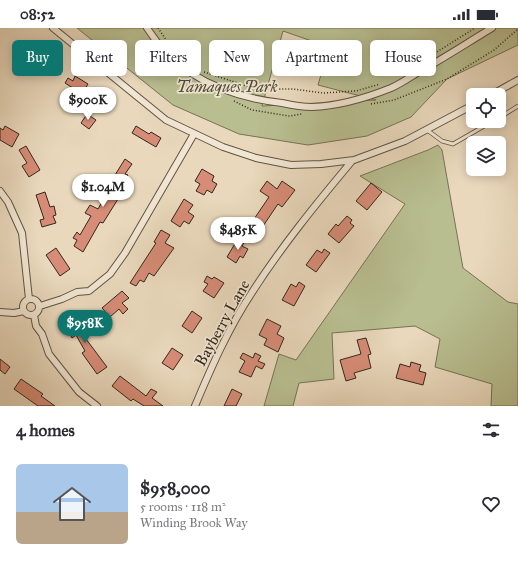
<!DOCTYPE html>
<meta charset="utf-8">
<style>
:root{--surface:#fff;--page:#f2f2f3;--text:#2b2b33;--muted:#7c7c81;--accent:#0f766e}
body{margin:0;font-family:"IM FELL Great Primer",serif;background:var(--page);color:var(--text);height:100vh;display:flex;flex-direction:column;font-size:15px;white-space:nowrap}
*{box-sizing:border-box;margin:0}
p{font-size:13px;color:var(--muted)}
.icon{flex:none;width:22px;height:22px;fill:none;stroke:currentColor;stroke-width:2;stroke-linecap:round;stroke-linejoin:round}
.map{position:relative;height:378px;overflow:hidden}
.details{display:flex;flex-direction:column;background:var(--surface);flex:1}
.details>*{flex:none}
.guide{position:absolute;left:12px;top:12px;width:494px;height:36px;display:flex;gap:8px}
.tools{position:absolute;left:466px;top:60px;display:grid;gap:8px}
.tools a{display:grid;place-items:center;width:40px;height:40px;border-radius:6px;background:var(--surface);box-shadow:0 2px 10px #0003;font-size:20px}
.price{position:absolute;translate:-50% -34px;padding:0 9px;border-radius:14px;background:#fff;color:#222;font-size:13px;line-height:26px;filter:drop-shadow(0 1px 2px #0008)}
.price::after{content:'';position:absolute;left:50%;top:24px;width:12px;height:9px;margin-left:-6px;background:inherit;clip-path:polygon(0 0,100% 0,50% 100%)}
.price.on{background:var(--accent);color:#fff}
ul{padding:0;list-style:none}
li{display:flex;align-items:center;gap:12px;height:100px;padding:0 16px}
li span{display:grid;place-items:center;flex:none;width:112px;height:80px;border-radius:6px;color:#555}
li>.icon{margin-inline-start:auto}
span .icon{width:48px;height:48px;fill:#fffc;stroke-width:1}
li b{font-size:17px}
h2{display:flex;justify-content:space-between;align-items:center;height:48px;padding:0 16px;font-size:17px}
.tag{padding:0 14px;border-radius:6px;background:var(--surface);box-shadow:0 2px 10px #0003;font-size:14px;line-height:36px}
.tag.on{background:var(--accent);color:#fff}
.status{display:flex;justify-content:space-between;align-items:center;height:28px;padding:0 20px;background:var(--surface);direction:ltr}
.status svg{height:11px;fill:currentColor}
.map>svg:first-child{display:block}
</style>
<div class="status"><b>08:52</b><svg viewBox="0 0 49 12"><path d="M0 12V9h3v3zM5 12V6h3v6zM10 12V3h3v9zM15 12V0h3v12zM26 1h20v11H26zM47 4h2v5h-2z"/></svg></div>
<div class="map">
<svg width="518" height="378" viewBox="0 0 518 378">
<rect width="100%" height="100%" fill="#e9d8bc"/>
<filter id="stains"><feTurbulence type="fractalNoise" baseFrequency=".005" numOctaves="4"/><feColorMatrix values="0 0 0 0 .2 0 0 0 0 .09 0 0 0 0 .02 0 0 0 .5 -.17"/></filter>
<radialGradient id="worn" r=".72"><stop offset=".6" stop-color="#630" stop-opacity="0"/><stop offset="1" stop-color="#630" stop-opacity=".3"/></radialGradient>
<path fill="#b8be90" stroke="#767355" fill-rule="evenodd" d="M77,0H518V17L447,51L411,89L367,108L308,117L239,106L173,77ZM283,3L329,19L318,57L376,72L262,78Z
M438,117L442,122L463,240L508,274L518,276V378H491L492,356L435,339L440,311L415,298L332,305L334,351L299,355L293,378H264L279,326L296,332L405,176L360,148L428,122Z"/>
<path fill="#d78c77" stroke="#33281a" d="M30,16L42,26L62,37L57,45L38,34L24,23Z
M75,48L88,56L82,66L65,55L68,50L73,53Z
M87,86L96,92L89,101L81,95Z
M5,98L19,106L12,119L0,112V100L3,102Z
M136,98L149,106L151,104L161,110L156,119L132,105Z
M26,118L40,142L29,149L22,138L27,135L19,122Z
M125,131L132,136L125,146L128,147L124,153L128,156L124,164L123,163L103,195L100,194L83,224L74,218L77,212L73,210L77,204L80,207L91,188L85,185L90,177L98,181L102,174L105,175L115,158L110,155Z
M202,141L214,148L212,153L217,156L212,165L207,162L204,167L196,163L200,156L195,153Z
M267,153L277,161L282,153L295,162L282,179L278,176L261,201L252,194L269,169L260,163Z
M371,155L382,164L367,182L356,173Z
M45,164L50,179L54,178L56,187L53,188L56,195L42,199L40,192L44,191L36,167Z
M184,171L193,177L188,184L194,188L189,196L184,193L180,199L171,193Z
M347,188L352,192L350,195L354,198L339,215L328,206L336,196L338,198Z
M161,202L170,207L165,215L174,220L154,248L149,245L144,254L140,252L136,258L130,255L156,215L154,214Z
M239,209L245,213L242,218L248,221L243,230L240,228L236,235L227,229Z
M56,220L70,241L60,248L46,227Z
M324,221L330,225L316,244L306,237L317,222L322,225Z
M207,248L212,251L214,249L224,255L214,270L203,263L208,256L204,254Z
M299,254L305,258L294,278L282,272L291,256L296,259Z
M122,263L129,270L122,275L128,281L123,286L119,281L110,289L102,280Z
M192,283L202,290L192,305L182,298Z
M78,287L82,293L79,295L88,310L86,311L107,339L97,346L82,325L85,323L76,307L72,310L64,296Z
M267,291L281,298L277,306L284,310L278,324L264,317L267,311L259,307Z
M366,310L371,326L368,327L371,340L354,345L356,350L346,353L340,332L361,326L357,312Z
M172,320L183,327L173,342L162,335Z
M243,325L253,330L255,325L261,328L258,333L265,336L262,341L256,338L251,349L239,344L245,333L240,330Z
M0,331L10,339L5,346L0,342Z
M411,334L421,337L419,343L426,345L423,357L396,350L400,336L410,339Z
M120,348L146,368L151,361L157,364L152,370L163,378H144L133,371L131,373L112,358Z
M21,351L43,366L41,368L55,378H38L14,361Z
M232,361L242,366L236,378H224Z"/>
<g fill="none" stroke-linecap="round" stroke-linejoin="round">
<g stroke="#605442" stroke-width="4.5">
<path id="service" d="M499,90L518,78
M427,102L442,113L453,116L493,93"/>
</g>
<g stroke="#605442" stroke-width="8">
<path id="minor" d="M53,0L166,92L223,119L256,130L291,137L321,136L354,132L405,113L473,77
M147,0C177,48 228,69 282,75C291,77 302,79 312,79C339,78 366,70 391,60C400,56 409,50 417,45C443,31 467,15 492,0
M491,67L518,52
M0,163L8,174L22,205L29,271
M23 279a8 8 0 1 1 16 0a8 8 0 1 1-16 0Z
M40,278L62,271L77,264L89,263L110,246L125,225L194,106
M0,284L14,285L24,283
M34,287L36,298L42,306L49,326L79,364L97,378
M195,378C211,340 228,301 251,266C281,219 316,176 352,133"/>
</g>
<path stroke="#33281a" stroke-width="1.5" stroke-dasharray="1 2" stroke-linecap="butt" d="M158,0L167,13
M151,19L174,44L180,47
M432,27L475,0
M204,44L256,61H293L323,65L356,63L380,56
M234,73L252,82L289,88L302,86
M371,76L394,72L447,51L494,22L518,1"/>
<use href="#service" stroke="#f1e6d3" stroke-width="3"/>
<use href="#minor" stroke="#f1e6d3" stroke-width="6"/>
</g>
<g text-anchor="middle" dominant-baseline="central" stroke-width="3.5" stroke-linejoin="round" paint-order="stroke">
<g font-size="16" font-style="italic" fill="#544e38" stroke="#f1e6d3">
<text x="227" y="58">Tamaques Park</text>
</g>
<g font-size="16" fill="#33281a" stroke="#f1e6d3">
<text transform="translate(222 295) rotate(-61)">Bayberry Lane</text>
</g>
</g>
<rect width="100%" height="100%" filter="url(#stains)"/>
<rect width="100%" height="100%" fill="url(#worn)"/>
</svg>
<div class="tools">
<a><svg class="icon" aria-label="locate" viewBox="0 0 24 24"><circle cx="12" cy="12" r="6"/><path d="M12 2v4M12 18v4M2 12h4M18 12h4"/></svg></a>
<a><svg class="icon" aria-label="layers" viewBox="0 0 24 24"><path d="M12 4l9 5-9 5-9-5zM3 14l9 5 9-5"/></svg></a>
</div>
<b class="price" style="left:88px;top:93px">$900K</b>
<b class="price" style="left:103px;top:180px">$1.04M</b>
<b class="price" style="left:238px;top:223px">$485K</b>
<b class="price on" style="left:85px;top:316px">$958K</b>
<div class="guide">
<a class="tag on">Buy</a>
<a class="tag">Rent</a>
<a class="tag">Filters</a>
<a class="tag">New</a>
<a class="tag">Apartment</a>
<a class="tag">House</a>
</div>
</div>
<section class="details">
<h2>4 homes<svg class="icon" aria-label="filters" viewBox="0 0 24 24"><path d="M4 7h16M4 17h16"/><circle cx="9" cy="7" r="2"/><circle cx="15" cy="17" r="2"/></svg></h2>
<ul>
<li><span style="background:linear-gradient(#a9c7e8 60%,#b9a48a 0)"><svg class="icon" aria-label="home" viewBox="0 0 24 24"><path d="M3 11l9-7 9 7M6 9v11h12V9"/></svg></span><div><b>$958,000</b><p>5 rooms · 118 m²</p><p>Winding Brook Way</p></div><svg class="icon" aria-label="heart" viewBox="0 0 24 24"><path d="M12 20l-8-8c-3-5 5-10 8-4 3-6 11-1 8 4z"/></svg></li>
</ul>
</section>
